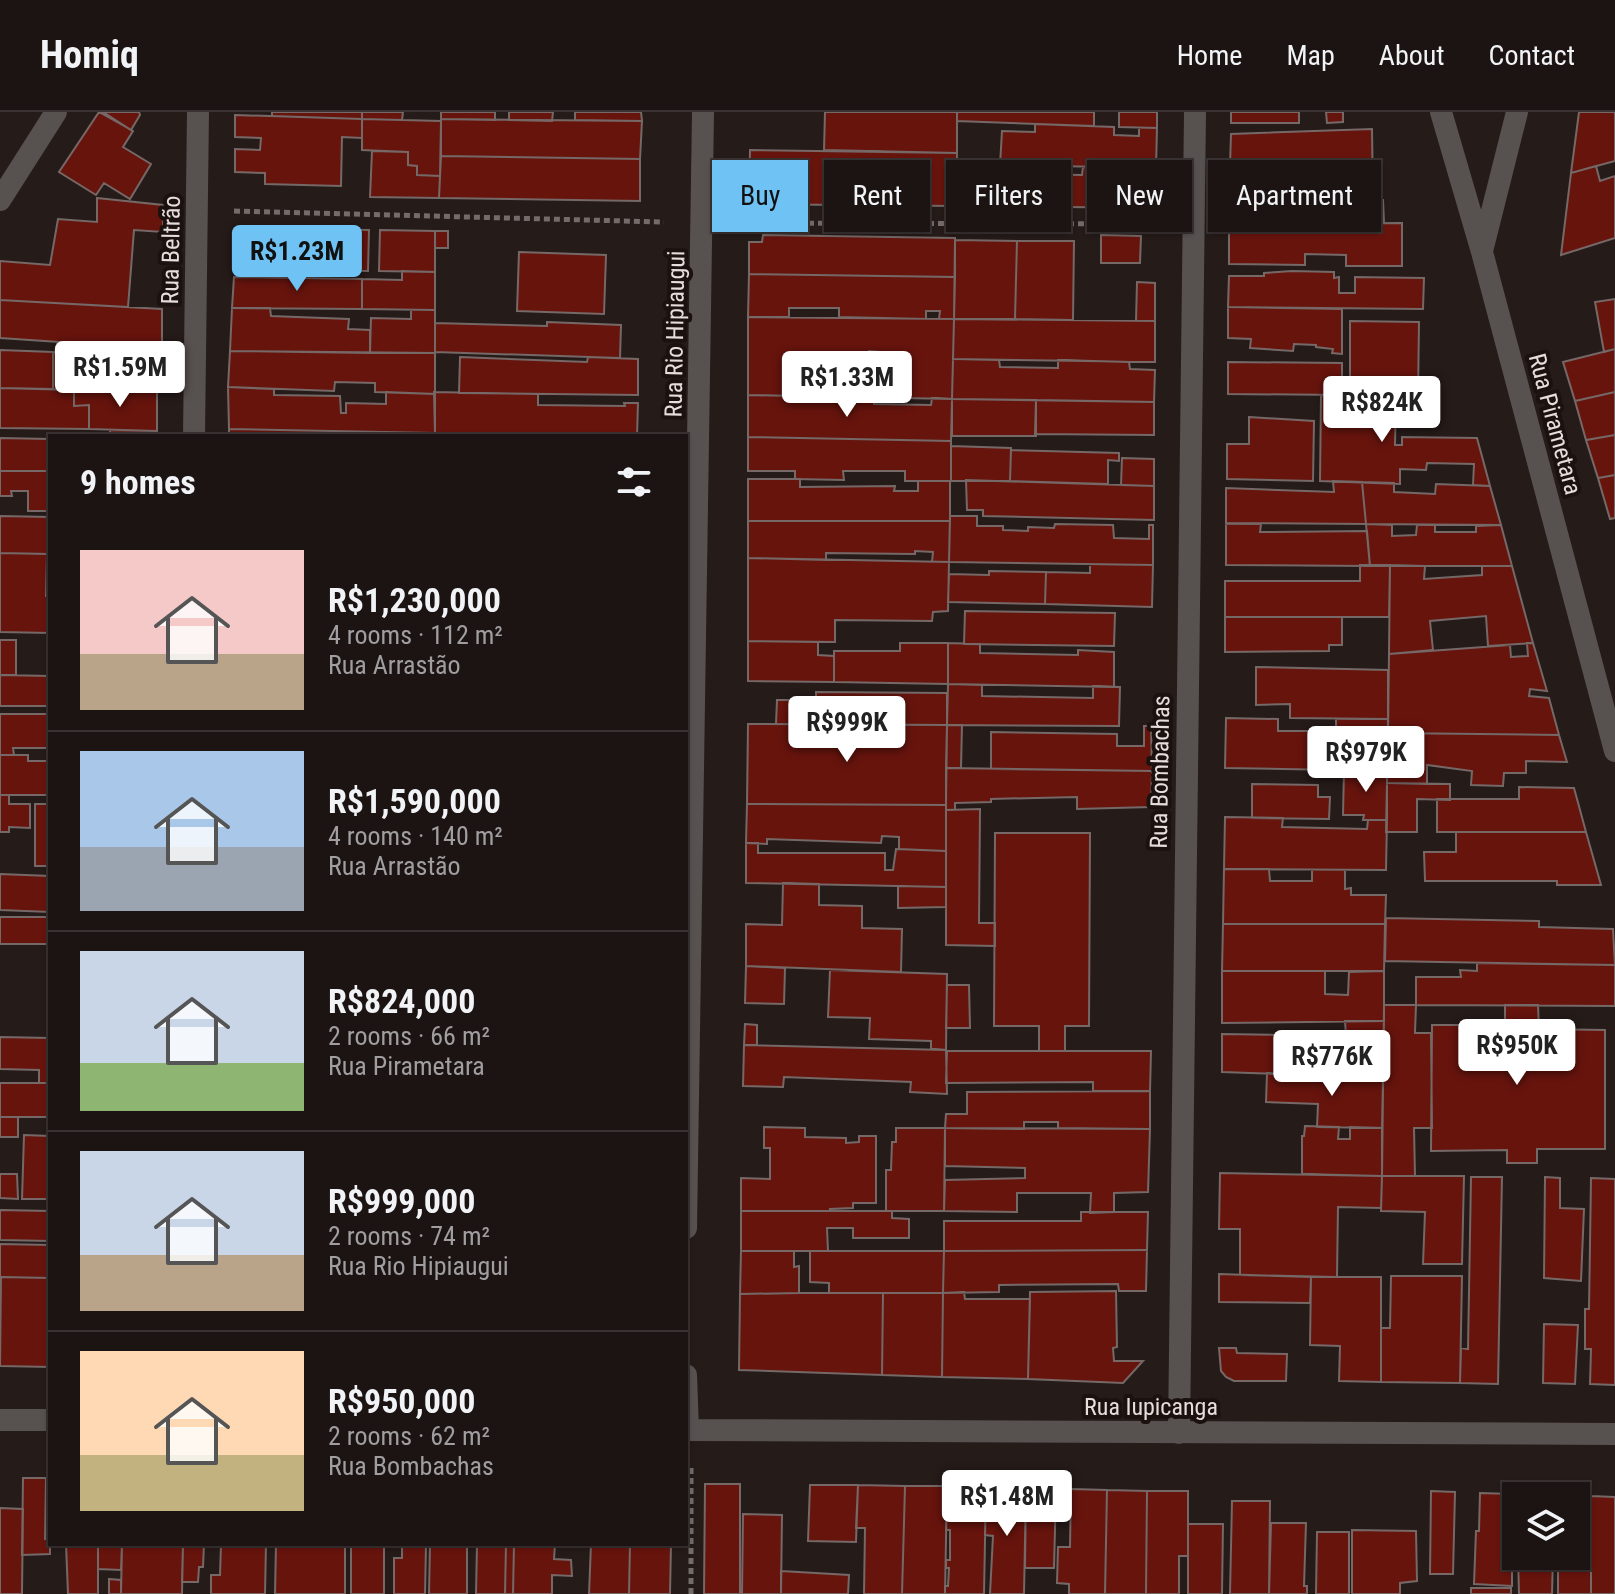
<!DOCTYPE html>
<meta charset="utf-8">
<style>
:root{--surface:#1c1413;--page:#292121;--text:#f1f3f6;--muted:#a09ea0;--line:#3a3333;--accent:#6fc2f4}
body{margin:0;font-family:"Roboto Condensed",sans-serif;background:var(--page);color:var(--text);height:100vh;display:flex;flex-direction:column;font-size:30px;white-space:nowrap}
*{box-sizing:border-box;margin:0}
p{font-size:26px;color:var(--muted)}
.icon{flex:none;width:44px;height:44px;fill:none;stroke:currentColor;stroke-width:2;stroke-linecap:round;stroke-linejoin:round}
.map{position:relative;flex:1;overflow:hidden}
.sheet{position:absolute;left:48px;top:322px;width:640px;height:1112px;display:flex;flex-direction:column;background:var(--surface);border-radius:0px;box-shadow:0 2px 6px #0004,0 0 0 2px var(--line)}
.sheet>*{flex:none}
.top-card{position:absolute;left:712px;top:48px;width:760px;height:72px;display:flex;gap:16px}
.buttons{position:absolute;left:1502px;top:1370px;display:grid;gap:16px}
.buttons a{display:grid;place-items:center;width:88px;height:88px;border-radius:0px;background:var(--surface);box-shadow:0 2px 6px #0004,0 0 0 2px var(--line);font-size:40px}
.price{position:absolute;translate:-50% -68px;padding:0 18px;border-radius:8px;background:#fff;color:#222;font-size:26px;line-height:52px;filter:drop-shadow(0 2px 4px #0008)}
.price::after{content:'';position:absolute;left:50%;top:48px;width:24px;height:18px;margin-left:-12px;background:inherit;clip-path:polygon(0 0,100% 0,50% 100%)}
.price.active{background:var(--accent);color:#111}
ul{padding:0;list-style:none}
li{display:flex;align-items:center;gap:24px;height:200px;padding:0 32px}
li+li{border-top:2px solid var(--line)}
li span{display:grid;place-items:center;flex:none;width:224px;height:160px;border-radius:0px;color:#555}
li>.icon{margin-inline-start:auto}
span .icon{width:96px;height:96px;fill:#fffc;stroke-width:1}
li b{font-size:34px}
h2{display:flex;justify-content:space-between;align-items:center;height:96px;padding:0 32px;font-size:34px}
.pill{padding:0 28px;border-radius:0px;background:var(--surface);box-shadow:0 2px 6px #0004,0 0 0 2px var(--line);font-size:28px;line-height:72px}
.pill.active{background:var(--accent);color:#111}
header{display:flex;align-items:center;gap:48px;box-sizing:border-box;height:112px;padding:0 40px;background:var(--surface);border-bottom:2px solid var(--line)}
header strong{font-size:38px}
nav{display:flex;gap:44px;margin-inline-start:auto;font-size:28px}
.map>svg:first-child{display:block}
</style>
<header>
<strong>Homiq</strong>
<nav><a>Home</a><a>Map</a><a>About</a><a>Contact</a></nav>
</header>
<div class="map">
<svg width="1615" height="1482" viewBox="0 0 1615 1482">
<rect width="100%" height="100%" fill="#251b19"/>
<path fill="#67140d" stroke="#756866" stroke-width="2" fill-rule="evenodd" d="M99,0L133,19L123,35L151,52L130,87L104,71L96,83L59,60Z
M103,0H139L140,3L131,18Z
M272,0H362V7L272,4Z
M362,0H403L402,8L362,7Z
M441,0H495V8L441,7Z
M509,0H553L552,9L509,8Z
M575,0H641L642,9L575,8Z
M825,0H957V41L824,38Z
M957,0H1094V14L957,9Z
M1119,0H1157V16L1119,15Z
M1231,0H1299V11H1231Z
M1326,0H1343V10L1327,11Z
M1579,0H1615V49L1571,61Z
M235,3L362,7V26L342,25L341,74L265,72V61L235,60V37L260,38L261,26L235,25Z
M362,7L441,9L440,64L417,63V54L408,53V40L362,38Z
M441,7L642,9L640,47L441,44Z
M1035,12L1114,15V23L1139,24V16H1157L1156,56L1000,53L1002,19L1035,20Z
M1372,17L1373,87L1383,88L1384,111L1265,112L1264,90H1261V85H1229L1231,22Z
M750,38L957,41L956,94L749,92Z
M372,39L408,40V53L417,54V63L440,64L439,86L370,85Z
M441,44L640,47V89L439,86Z
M956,53L1017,54V62L1082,63L1083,55L1156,56V96L956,94Z
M1596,54L1600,69L1615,64V126L1561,143L1571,61Z
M97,86L163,93V120L134,118L128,195L0,188V149L50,153L58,107L97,110Z
M1402,111V154H1346V143L1305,142V153L1229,152V112Z
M236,116L369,118L368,159L234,157Z
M380,118L435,119V160L379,159Z
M435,119H448V136H435Z
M763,123L955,126V165L749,162V130H762Z
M1101,123L1141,124L1140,151H1101Z
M955,128L1017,129L1015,207H954Z
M1017,129H1074L1073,208L1015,207Z
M519,140L606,143L604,202L517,199Z
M402,159L435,160V198L362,197V167L402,168Z
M1292,159L1334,160V166L1339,165V181H1355V165L1424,166L1423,197L1228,195L1229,164H1264V161Z
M749,162L955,165L954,207H939L940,199H926V207L839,205V196H789V205H748Z
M234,165L362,167V197L232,196Z
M1137,170L1155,171V209H1136Z
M1615,187V237L1604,240L1595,190Z
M0,188L162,197V237L0,226Z
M1228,195L1342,197V242L1332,241L1333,237L1316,235V233L1294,232L1293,239L1250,236L1251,227L1228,226Z
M232,196H270L271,204L349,207L348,217L370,218V241L230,239Z
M411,198H435V241H370L371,206L411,207Z
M748,205L954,207L952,287L748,283ZM869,239L891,241V249L868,247Z
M954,207L1155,209V250L953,247Z
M1350,209L1419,210L1418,283H1350Z
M547,210L621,213L620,246L435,240V211L547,214Z
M123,235L158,237V259H142V250H131L130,279L53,277V240L123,241Z
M1615,237V280L1575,289L1563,250Z
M0,238L53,240V277L0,276Z
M230,239L435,241V282L375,280V271L335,270L334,279L228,275Z
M460,245L587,250L588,245L638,247V283L459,281Z
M953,247L999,248L1000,255L1058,256V248L1129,250L1130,257L1155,258L1154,290L952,287Z
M1228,250L1342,251V283L1228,282Z
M228,275L274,277V283L340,284L341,301H346V291L386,292V280L435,282V321L229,317Z
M0,276L74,278V294L89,293V317L0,316Z
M74,278L157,279V319L89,317V293L74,294Z
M434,280L538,282V293L625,294L624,291H638L637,324L435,321Z
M1615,280V323L1586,328L1575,289Z
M748,283L874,286V292L931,293L932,286L952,287L951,329L748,325Z
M1321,283L1396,284L1395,333H1402V325L1477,326L1490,374L1473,373L1474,352L1427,351L1426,358L1400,357V372L1320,369Z
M952,287L1036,288V324H952Z
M1036,288L1154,290V323L1035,322Z
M1249,305L1314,309L1313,369L1227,367V332H1249Z
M229,317L435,321V324H229Z
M110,318L157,319V324H110Z
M1615,323V363L1598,366L1586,328Z
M748,325L951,329V369H905V359H843L844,368L795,367V359H748Z
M0,326L50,327V359H0Z
M951,334L1011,336L1010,369H951Z
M1011,338L1119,341V349L1108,348V372L1010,369Z
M1122,346L1154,347V374L1121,373Z
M0,359H50V399H28V379H11L12,384H0Z
M1615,363V406L1610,407L1598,366Z
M748,367H800V375L895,374L894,379H918V369H950V409H748Z
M966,368L1154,374V408L983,404V398H967Z
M1333,369L1362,370L1366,412L1226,411V376L1334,380Z
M1362,370L1394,371V380L1435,382L1436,372L1490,374L1501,413L1366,412Z
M0,404L50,405V442L0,441Z
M950,404H977V414H1003V418L1028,419V415L1054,416L1055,412L1113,413L1114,426L1149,427V413H1153V453L949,450Z
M748,409H950L949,450H932L933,440L915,439V442L826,441V448L748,446Z
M1226,412H1261L1260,420L1367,419L1370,454L1226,453Z
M1366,412L1392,413V424L1416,423L1417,413H1435V420H1476V414L1501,413L1512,454H1370Z
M0,441L47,442L46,484H50V521L0,520Z
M748,446L949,450L948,499L933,500L932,509L835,508V530L748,529Z
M1090,453H1153L1152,495L1045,492L1046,460L1090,461Z
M1360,453H1390L1389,505H1225V469H1360Z
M1390,453L1425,454L1424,467L1482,463V454H1512L1533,531L1488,534L1486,504L1430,509L1433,538L1389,542Z
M989,459L1046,460L1045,492L948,490L949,462L989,463Z
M965,499L1115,501L1114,534L964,532Z
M1225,505H1342V533H1329V539L1225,540Z
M0,528H16V563H0Z
M748,529L818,530V543L834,544V570L748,569Z
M900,531H948V572L834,570V539H900Z
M948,531L980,532V541L1078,543V538L1114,540V575L948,572Z
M1527,531H1533L1547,579L1530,577L1529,584L1549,586L1559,623L1388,621L1389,542L1510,533L1511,545L1528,544Z
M1256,555L1388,558V607L1290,606V592L1256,593Z
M0,563L50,564V594H0Z
M948,572L982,573V584L1093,586V574L1120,575L1119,614L947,613Z
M816,580L947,581V613L776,612L777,588H816Z
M0,602H50V636H13L14,643H0Z
M1226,606L1278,607V619H1309V633L1331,634V622L1336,623V607H1388L1387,659L1225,656Z
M748,612L947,613L946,693L747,692Z
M947,613H962L961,656H946Z
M1144,614H1151L1152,659L991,657V620L1117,622V634H1144Z
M1388,621L1559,623L1567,650L1526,649V661H1504L1503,674L1471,673L1472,659L1427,653V672L1387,671Z
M0,643H28V649H50V683H0Z
M946,656L1152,659L1151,695L1077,697V685L991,687V690L955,691V698H946Z
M1344,658L1387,659V708H1363L1364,703H1343Z
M1387,671L1450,672V688L1417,687V720H1386Z
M1252,672L1318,673V685H1330L1329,707L1252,706Z
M1519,675L1574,676L1586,720H1437V687H1519Z
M0,683H9V692H30V716L9,715V720H0Z
M35,692H50V754H35Z
M747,692L946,693V739L899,737V725L882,724L881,731L767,727V732L746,731Z
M980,697L979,811H995V834L946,833V698Z
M1225,705L1283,706L1282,715L1367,717L1368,708H1387L1386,758L1224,757Z
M1456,720H1586L1601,773H1557V769H1425L1424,740H1456Z
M995,721H1090L1089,914H1065V939H1039V914H994Z
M746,731H758V741H885V758H893L896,737L946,739V775L746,771Z
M1224,757H1269L1270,769H1312V758H1345V777L1351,776V783H1386L1385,812H1223Z
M0,762L50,764V800L0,798Z
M783,771L819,772V793L862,794V816L902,817L901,860L746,854V812L782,813Z
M898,774L946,775V795L898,796Z
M0,805H50V832H0Z
M1386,806L1539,809V815L1613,817L1615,853L1385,849Z
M1223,812H1385L1384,859H1222Z
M1477,851L1615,853V894L1416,893V865H1461L1460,858L1477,859Z
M746,854L785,856L784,892L745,891Z
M830,858L947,862L946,938L931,937V929L869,927L870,906L828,905Z
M1222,859H1325V882L1348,883L1349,860L1384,859V909L1222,911Z
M947,873H969L970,916H946Z
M1384,893H1416L1415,921H1431L1432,1016H1414L1415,1064H1382Z
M1505,893H1538L1539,917L1605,918V1037H1537V1051H1507V1038L1431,1039L1432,913H1505Z
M1345,909H1384L1383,966L1222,960V922L1346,924Z
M745,912L757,913V933H744Z
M0,925L50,926V971H39V958L0,957Z
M744,933L946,938L947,982L910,980L911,970L784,965L783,975L743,974Z
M947,939H1151L1150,979H1093V970L946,971Z
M1267,961L1383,966L1382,1016L1317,1015L1318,992L1266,990Z
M0,971H50V1005H0Z
M1150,979V1017L1058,1016V1010H1024V1017L945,1016L946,1002H967V980Z
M0,1005H18V1025H0Z
M1305,1014L1339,1015L1338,1027H1350V1015L1382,1016V1064L1302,1062V1024H1304Z
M764,1015L805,1016V1025L846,1026V1031L859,1030V1024H876V1091H853V1096L830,1097V1099H741V1066L770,1067V1036H764Z
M896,1016H945L944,1099H886V1058H891L892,1030H896Z
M945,1016L1150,1017L1148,1080L1114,1081V1100L1090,1101L1091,1081H1017V1100L944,1099L945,1068L1025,1066V1056L945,1054Z
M24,1023L50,1024V1087H22Z
M1220,1061L1382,1064L1381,1096L1338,1095L1337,1165L1240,1163V1117H1219Z
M0,1062H17L18,1087L0,1086Z
M1382,1064H1464L1462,1152H1423L1425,1100L1381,1099Z
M1471,1065H1502L1498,1272L1460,1271L1461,1236L1468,1237Z
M1545,1065L1560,1066V1096L1584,1097L1581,1169L1544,1166Z
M1591,1066L1615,1067V1273L1590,1272L1591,1237H1585V1197H1589Z
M0,1098L50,1099V1129L0,1128Z
M741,1099H892V1106L909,1107V1126H853V1116H827L828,1139H741Z
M1081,1100H1148L1147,1138L944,1139V1109H1081Z
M0,1132L50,1133V1166L0,1165Z
M1147,1138L1146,1179H1119L1118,1172L999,1173V1180L943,1181L944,1139Z
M741,1139H794V1155L799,1154V1181L740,1182Z
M810,1139H944L943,1181H829V1171L810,1170Z
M1219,1162L1311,1165L1310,1191L1219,1190Z
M1391,1164H1462L1460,1271L1381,1270V1216H1390Z
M1,1165L50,1166V1255L0,1254Z
M1311,1165H1381V1270L1339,1269L1340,1234L1310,1233Z
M1116,1179L1117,1235L1113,1236L1114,1249H1143L1123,1271L1028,1267L1030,1180Z
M964,1180L965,1187H1030L1028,1267L942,1265L943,1181Z
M799,1181H883L882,1263L739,1258L740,1182Z
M883,1181H943L942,1265L882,1263Z
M1544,1212L1578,1213L1575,1272L1543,1271Z
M1219,1236H1236L1237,1241L1287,1242L1286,1269H1234L1226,1265L1221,1259Z
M23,1366H46L45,1427L50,1426V1442L22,1443Z
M705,1372H740V1482H704Z
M810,1373H858L856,1430L808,1429Z
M858,1373L905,1374L902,1482H864L865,1416H856Z
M905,1374H947L945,1482H902Z
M947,1374L986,1375L984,1482H945V1474H948L949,1456H946V1448H950V1418H946Z
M986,1375L1026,1376L1024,1482H990L993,1424L985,1423Z
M1026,1376L1056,1377L1054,1456H1025Z
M1071,1377L1107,1378L1105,1482H1069V1472L1057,1471L1058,1435H1070Z
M1107,1378L1147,1379L1146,1482H1105Z
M1147,1379H1188V1444H1179V1482H1146Z
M1431,1379L1455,1380L1453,1462H1430Z
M1480,1381L1512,1382V1474L1474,1472L1476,1419H1479Z
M1553,1383L1591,1384V1482H1558V1444H1576V1384Z
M1591,1384L1615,1385V1482H1591Z
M1232,1389H1270L1269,1482H1230Z
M0,1396L23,1397L22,1482H0Z
M743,1402L782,1403L781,1482H742Z
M1271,1411H1306L1304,1474H1307V1482H1269Z
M1188,1412H1223L1222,1482H1188Z
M1352,1418L1416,1419L1417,1469L1400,1471V1482H1352Z
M1317,1420H1349V1482H1316Z
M66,1432H98V1482H68Z
M98,1432H122L121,1458L98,1457Z
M122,1432H183L182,1482H121Z
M183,1432H204L203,1455H199L198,1470H182Z
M221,1432H266L265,1482H211V1463H220Z
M276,1432H345V1482H275Z
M351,1432H384V1482H351Z
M402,1432H426L425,1482H394V1446H402Z
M430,1432H467V1482H429Z
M477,1432H506L505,1482H476Z
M506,1432H514L513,1482H505Z
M514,1432H555L554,1447L571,1448L572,1464L552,1463V1482H513Z
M591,1432H630L629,1482H589Z
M630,1432H671L670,1482H629Z
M1518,1444H1553L1552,1482H1519Z
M781,1459L849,1463L848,1482H781Z
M109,1467L121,1468V1482H125H109Z
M1471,1476H1511V1482H1471Z"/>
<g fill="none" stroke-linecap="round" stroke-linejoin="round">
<path stroke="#746c6a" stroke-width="5" stroke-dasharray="6 4" stroke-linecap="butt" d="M234,99L664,110
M738,111L1156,112
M691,1482V1355"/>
<path stroke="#575150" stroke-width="22" d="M194,324L198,0"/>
<path stroke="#575150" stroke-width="22" d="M1441,0L1482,140L1615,639
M0,88L56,0
M1482,139L1517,0
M686,1116L703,0
M686,1263L688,1318
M0,1308H50
M686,1318L1615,1322
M1179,1321L1195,0"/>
</g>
<g text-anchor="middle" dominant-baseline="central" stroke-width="8" stroke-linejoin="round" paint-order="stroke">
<g font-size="24" fill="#e5dedc" stroke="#1b1210">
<text transform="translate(171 138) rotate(-89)">Rua Beltrão</text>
<text transform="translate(675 222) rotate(-89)">Rua Rio Hipiaugui</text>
<text transform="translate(1555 312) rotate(75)">Rua Pirametara</text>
<text transform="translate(1160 660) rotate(-89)">Rua Bombachas</text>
<text x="1151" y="1295">Rua Iupicanga</text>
</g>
</g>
</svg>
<div class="buttons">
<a><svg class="icon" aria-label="layers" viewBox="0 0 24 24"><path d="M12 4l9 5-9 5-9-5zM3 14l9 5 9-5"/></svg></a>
</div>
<b class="price active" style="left:297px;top:181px">R$1.23M</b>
<b class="price" style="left:120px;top:297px">R$1.59M</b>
<b class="price" style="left:847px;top:307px">R$1.33M</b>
<b class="price" style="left:1382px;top:332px">R$824K</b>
<b class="price" style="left:847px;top:652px">R$999K</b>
<b class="price" style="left:1366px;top:682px">R$979K</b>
<b class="price" style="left:1517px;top:975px">R$950K</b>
<b class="price" style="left:1332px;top:986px">R$776K</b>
<b class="price" style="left:1007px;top:1426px">R$1.48M</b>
<div class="top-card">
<a class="pill active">Buy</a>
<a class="pill">Rent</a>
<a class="pill">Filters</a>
<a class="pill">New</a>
<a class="pill">Apartment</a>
</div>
<section class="sheet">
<h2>9 homes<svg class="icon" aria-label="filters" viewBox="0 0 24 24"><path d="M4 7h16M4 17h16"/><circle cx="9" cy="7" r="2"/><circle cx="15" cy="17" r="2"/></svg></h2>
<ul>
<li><span style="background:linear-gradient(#f6c9c9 65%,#b9a48a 0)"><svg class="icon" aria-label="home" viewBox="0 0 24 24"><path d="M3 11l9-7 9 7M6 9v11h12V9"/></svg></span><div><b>R$1,230,000</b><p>4 rooms · 112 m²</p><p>Rua Arrastão</p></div></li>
<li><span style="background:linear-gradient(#a9c7e8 60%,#9aa5b1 0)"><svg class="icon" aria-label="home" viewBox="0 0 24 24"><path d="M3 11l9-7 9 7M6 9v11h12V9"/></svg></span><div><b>R$1,590,000</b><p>4 rooms · 140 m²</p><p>Rua Arrastão</p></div></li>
<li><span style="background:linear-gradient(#c9d6e8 70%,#8fb573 0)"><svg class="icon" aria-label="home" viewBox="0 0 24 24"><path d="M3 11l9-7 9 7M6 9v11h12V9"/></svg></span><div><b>R$824,000</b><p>2 rooms · 66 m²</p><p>Rua Pirametara</p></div></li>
<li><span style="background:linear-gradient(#c9d6e8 65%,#b9a48a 0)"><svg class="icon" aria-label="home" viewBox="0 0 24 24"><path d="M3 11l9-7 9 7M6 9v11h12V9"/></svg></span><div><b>R$999,000</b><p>2 rooms · 74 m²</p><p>Rua Rio Hipiaugui</p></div></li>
<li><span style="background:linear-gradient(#ffd9b3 65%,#c2b280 0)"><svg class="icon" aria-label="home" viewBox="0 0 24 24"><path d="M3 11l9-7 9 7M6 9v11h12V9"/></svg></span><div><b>R$950,000</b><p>2 rooms · 62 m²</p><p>Rua Bombachas</p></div></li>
</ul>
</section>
</div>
